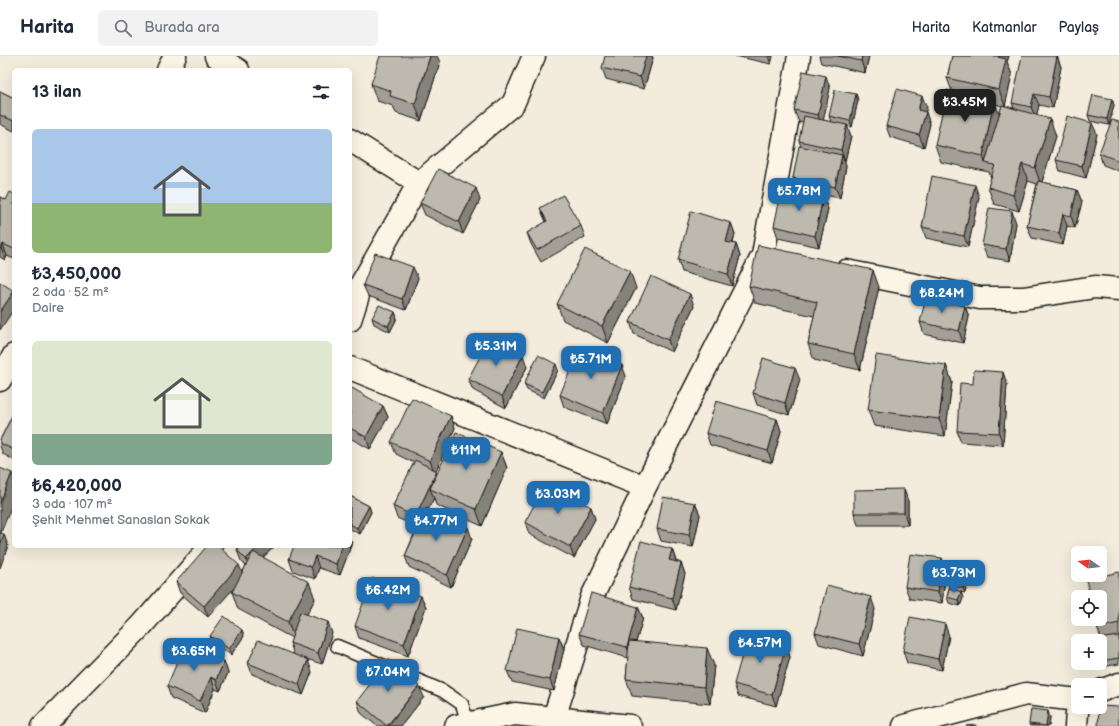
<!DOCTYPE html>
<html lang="tr">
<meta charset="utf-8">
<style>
:root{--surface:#fff;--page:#f2f2f3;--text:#1f2937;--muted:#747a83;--line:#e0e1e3;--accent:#1f6fb2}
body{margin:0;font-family:"Balsamiq Sans",sans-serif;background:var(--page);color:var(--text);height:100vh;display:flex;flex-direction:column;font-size:15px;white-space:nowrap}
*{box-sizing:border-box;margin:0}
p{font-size:13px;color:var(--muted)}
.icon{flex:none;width:22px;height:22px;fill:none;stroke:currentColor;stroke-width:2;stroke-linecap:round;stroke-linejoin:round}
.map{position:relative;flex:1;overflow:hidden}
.panel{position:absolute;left:12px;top:12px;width:340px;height:480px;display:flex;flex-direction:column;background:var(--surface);border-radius:6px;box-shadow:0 4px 16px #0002}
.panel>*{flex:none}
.needle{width:26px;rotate:284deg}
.fabs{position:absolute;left:1071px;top:490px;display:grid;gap:8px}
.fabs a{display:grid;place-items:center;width:36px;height:36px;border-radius:6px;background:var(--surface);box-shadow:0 4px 16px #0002;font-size:20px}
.price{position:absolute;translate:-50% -34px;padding:0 9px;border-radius:8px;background:var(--accent);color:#fff;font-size:13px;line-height:26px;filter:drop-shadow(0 1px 2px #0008)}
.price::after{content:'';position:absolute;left:50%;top:24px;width:12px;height:9px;margin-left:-6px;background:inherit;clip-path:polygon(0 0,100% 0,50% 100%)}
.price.selected{background:#222;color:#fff}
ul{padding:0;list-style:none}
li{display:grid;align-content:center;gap:8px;height:212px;padding:0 20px}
li span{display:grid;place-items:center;height:124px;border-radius:6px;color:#555}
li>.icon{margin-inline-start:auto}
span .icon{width:72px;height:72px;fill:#fffc;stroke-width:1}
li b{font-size:17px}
h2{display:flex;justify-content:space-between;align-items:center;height:48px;padding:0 20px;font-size:17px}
header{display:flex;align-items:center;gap:24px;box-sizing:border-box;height:56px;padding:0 20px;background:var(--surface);border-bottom:1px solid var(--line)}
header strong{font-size:19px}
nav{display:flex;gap:22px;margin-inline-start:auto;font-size:14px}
.search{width:280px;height:36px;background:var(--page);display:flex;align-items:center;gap:10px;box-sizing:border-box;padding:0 14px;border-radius:6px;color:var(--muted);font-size:15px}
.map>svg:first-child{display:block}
</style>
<header>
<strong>Harita</strong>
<div class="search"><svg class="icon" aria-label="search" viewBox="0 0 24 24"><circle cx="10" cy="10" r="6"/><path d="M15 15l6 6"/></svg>Burada ara</div>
<nav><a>Harita</a><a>Katmanlar</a><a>Paylaş</a></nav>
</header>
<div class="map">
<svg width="1119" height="670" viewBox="0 0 1119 670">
<rect width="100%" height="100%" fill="#f3ecdd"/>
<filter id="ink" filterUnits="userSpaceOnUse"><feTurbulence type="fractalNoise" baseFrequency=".025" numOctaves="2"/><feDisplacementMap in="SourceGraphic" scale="8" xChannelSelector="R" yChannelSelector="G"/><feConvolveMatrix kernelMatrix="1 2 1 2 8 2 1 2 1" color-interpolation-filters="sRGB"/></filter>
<g filter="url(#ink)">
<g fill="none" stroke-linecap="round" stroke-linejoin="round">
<g stroke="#1c1c1c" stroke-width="15">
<path id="service" d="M337,590L443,635L462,648L468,668"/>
</g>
<g stroke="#1c1c1c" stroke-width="25">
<path id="minor" d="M216,0L238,14
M168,14L175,0
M350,84L419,127
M846,215L980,242H1023L1095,231L1119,233
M350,264L362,227L419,127L513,48L534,0
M350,312L645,431
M0,324L14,299
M1100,635L1119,628
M554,662L592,541L645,431L763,199L799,0
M43,670L142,569L211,490
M456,670L515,658L630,670
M904,670L1026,638L1078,644
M1076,670L1078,644"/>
</g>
<use href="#service" stroke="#fcf5e5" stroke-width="12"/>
<use href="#minor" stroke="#fcf5e5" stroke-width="22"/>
</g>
<path fill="#a39f96" stroke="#1c1c1c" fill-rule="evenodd" d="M646,0H652L653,2L644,33L606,23L602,12Z
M735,0H773L771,8Z
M819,0H869L865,17L821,7Z
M952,0H1009L1007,6L1012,19L1005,50L1014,52L1012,47L1057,0L1061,11L1053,52L1039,49L1036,59L1056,80L1042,126L1077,134L1082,146L1075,172L1067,170L1063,189L1032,182L1027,170L1037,128L1028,125L1019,155L994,148L988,131L991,122L989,116L941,106L935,89L952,35L947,22ZM995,48L1002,50L999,59Z
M440,6L421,65L396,57L393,50L377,45L371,28Z
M830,32L823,64L831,66L829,60L856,38L858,44L852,71L847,70L851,80L845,105H844L846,110L840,142L797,134L793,122L801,90L799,85L803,67L799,66L794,54Z
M0,35L14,42V75L0,68Z
M1112,43L1114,49L1109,69L1090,65L1088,59Z
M927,51L925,56L930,68L924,91L890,81L886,70Z
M1119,66V115L1103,109L1099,97Z
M1097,78L1086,122L1060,115L1056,104Z
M14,138V203L7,200L5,204L0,201V141L6,144Z
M823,141L828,153L819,191L778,182L774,170Z
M979,141L968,191L926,182L922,171Z
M480,144L463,178L425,159L420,147Z
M540,152L581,170L585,181L541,206L531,188L527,177L546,166Z
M731,167L735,178L733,188H736L740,200L732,230L682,216L678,204Z
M1016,167L1010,205L987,201L982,189Z
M418,222L406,254L368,240L363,229Z
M749,230L879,231L860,314L814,304L808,288L814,260L755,247Z
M636,232L608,287L563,264L557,248Z
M694,250L672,296L634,278L630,266Z
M965,250L969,261L963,287L924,278L920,266Z
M395,256L397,262L390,276L374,268L372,262Z
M946,309L952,326L945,380L874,370L868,354Z
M527,311L506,352L473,334L468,323Z
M558,314L544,342L527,334L524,328Z
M626,320L607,368L564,351L560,339Z
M800,324L789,359L757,349L753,337Z
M973,328H1007L1003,389L961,386L957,375Z
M350,335L383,350L388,361L370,393L350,382Z
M14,356V404L3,398L0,390V384Z
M451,360L455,372L436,414L437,417L501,396L507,412L482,470L436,449L434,442L428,453L472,483L451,531L409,511L405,500L417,471L397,462L393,450L414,407L396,398L391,386Z
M777,363L781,375L772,407L710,389L706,377Z
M350,440L369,450L371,456L360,478L350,473Z
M908,445V469H858L854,457Z
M695,447L700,459L693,491L661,485L657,473Z
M591,451L595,463L574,502L529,478L525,466Z
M350,483L352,487L340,519L319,512L315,523L293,515L289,503L350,490Z
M236,490H275L263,501L315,543L307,558L332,577L322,608L294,599L290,587L292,582L238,553L232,536L235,530L208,561L180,537L176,526L242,517L246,510L241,505L237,494L238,493Z
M672,493L676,505L681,507L685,518L676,554L633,543L629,531Z
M968,511L970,517L965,537L961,536L963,542L960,550L949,547L947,541L949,532L948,528Z
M946,514L942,547L910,543L905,531Z
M1119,516V608L1102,611L1100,606L1101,582L1097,572Z
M421,540L426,551L408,600L359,582L355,570Z
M638,551L643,562L636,586L714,609L710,648L632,640L626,623L628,602L584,589L579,578Z
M875,553L863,600L819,588L815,577Z
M242,574L244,580L231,599L212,586L210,580Z
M949,580L942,614L907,607L903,595Z
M559,581L564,593L554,635L512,626L507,615Z
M786,589L790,601L776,650L738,640L734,628Z
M224,605L228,617L220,635L215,633L205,657L171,642L167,630Z
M248,607L312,616L303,639L252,618Z
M424,641L401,670H377L361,657L357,645Z
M1050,661L1049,670H1030L1029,668Z"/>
<path fill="#85827a" stroke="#1c1c1c" d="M430,0H437L440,6L421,65L415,48Z
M646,0H652L653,2L644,33L640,21Z
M768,0H773L771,8Z
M862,0H869L865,17L861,5Z
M999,0H1009L1007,6L1012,19L1005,50L999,34Z
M1057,0L1061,11L1053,52L1049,41Z
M826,20L830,32L822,71L818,59Z
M856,38L858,44L852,71L850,65Z
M1034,38L1039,49L1036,63L1031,51Z
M922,40L927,51L923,66L918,54Z
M1112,43L1114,49L1109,69L1107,63Z
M994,44L1000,60L985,107L983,100Z
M926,56L930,68L924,91L919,79Z
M1050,63L1056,80L1041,129L1035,112Z
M1092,67L1097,78L1086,122L1082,110Z
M847,69L851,80L845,105L841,94Z
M842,99L846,110L840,142L835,131Z
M1022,108L1028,125L1019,155L1013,139Z
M975,129L979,141L968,191L964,180Z
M476,132L480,144L463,178L459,166Z
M1077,134L1082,146L1075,172L1071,160Z
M823,141L828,153L819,191L815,180Z
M1012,155L1016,167L1010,205L1006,193Z
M1063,158L1067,170L1063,189L1059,177Z
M731,167L735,178L730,197L726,186Z
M3,188L7,200L5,204L1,192Z
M736,188L740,200L732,230L728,218Z
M413,211L418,222L406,254L402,243Z
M873,214L879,231L860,314L854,298Z
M630,215L636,232L608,287L602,270Z
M14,235V253L0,274V256Z
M690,238L694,250L672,296L668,284Z
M965,250L969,261L963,287L959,275Z
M395,256L397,262L390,276L388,270Z
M523,299L527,311L506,352L502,340Z
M556,308L558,314L544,342L542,336Z
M622,309L626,320L607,368L603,357Z
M946,309L952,326L945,380L939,363Z
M795,312L800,324L789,359L785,347Z
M1003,316L1007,328L1003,389L999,377Z
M383,350L388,361L370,393L366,381Z
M451,360L455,372L435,417L430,405Z
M777,363L781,375L772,407L768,395Z
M501,396L507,412L482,470L476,453Z
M437,415L441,427L430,433L434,442L419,472L415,461Z
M12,417L14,423V444L0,479V447Z
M904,433L908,445V469L904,457Z
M695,447L700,459L693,491L689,479Z
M369,450L371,456L360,478L357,472Z
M591,451L595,463L574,502L570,491Z
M468,471L472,483L451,531L447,519Z
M4,478L8,490L0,512V489Z
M350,483L352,487L340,519L336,508L342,490H350Z
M259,490H275L250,514L246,503Z
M672,493L676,505L674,515L669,504Z
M315,500L319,512L315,523L311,511Z
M942,502L946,514L942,547L938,536Z
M681,507L685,518L676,554L672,542Z
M239,509L244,521L208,561L204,550Z
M968,511L970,517L965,537L963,532Z
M309,526L315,543L294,583L288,566Z
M961,536L963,542L960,550L958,544Z
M421,540L426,551L408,600L404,588Z
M871,541L875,553L863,600L859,588Z
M638,551L643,562L631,603L627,591Z
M328,566L332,577L322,608L318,597Z
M945,568L949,580L942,614L938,603Z
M242,574L244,580L231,599L229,593Z
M559,581L564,593L554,635L550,624Z
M786,589L790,601L776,650L772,639Z
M707,592L714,609L710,648L704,631Z
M308,604L312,616L303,639L299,628Z
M224,605L228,617L220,635L216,624Z
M211,621L215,633L205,657L200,645Z
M419,630L424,641L401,670H388Z
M1048,655L1050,661L1049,670H1046Z"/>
<path fill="#beb9ae" stroke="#1c1c1c" d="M380,0H430L415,48L390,40L391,35L371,28Z
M605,0H646L640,21L602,12Z
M838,0H862L861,5Z
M952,0H999L998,1L1006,3L999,34L947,22Z
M1022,0H1057L1049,41L1034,38L1031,51L1012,47Z
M803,15L826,20L818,59L794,54Z
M897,33L922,40L918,54L926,56L919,79L886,70Z
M835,34L856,38L850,65L829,60Z
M947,34L994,44L983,100L935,89Z
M0,35L14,42V65L0,59Z
M1093,39L1112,43L1107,63L1088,59Z
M1002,49L1050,63L1035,112L1022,108L1013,139L988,131L995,109L985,107Z
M804,60L847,69L841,94L799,85Z
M1067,60L1092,67L1082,110L1056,104Z
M1112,64L1119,66V105L1099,97Z
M799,90L842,99L835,131L793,122Z
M438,113L476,132L459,166L420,147Z
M932,120L975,129L964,180L922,171Z
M1038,125L1077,134L1071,160L1063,158L1059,177L1027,170Z
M782,132L823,141L815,180L774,170Z
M10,136L14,138V193L3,188L1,192H0V141L6,144Z
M563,139L581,170L537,194L527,177L547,165L540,152Z
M989,152L1012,155L1006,193L982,189Z
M691,155L731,167L726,186L736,188L728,218L678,204Z
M758,189L873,214L854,298L808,288L817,246L749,230Z
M585,193L630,215L602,270L557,248Z
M375,197L413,211L402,243L363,229Z
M651,220L690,238L668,284L630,266Z
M0,226L14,235L0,256Z
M926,241L965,250L959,275L920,266Z
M379,249L395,256L388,270L372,262Z
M490,282L523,299L502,340L468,323Z
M580,291L622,309L603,357L560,339Z
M538,299L556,308L542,336L524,328Z
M876,299L946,309L939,363L868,354Z
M763,302L795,312L785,347L753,337Z
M974,314L1003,316L999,377L957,375L960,327L973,328Z
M352,332L383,350L366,381L350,372V335Z
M412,342L451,360L430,405L391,386Z
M716,345L777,363L768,395L706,377Z
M14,356V394L0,387V384Z
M456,376L501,396L476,453L430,433Z
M415,404L437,415L415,461L393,450Z
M0,412L12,417L0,447Z
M546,427L591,451L570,491L525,466Z
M904,433V457H854V434Z
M350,440L369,450L357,472L350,468Z
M663,441L695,447L689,479L657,473Z
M426,452L468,471L447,519L405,500Z
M0,477L4,478L0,489Z
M641,485L672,493L669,504L681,507L672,542L629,531Z
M207,490H218L239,509L204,550L176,526Z
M241,490H259L246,503L237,494Z
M294,490H342L336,508L315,500L311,511L289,503Z
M253,496L309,526L288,566L232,536Z
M910,498L942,502L938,536L905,531Z
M953,507L968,511L963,532L948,528Z
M1119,516V567L1097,572L1095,563H1100V541H1090L1086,524Z
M372,522L421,540L404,588L355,570Z
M827,529L871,541L859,588L815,577Z
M949,532L961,536L958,544L947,541Z
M591,537L638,551L627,591L579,578Z
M300,556L328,566L318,597L290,587Z
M224,560L242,574L229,593L210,580Z
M910,561L945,568L938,603L903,595Z
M517,572L559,581L550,624L507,615Z
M748,578L786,589L772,639L734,628Z
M1119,580V602L1100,605V585H1097V583Z
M258,584L308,604L299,628L248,607Z
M629,585L707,592L704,631L626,623Z
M185,588L224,605L216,624L211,621L200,645L167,630Z
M388,605L419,630L387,670L357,645Z
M1100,650L1119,651V670H1098L1099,651H1100Z
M1031,653L1048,655L1046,670L1029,668Z
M976,669V670H966Z"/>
</g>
</svg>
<div class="fabs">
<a><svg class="needle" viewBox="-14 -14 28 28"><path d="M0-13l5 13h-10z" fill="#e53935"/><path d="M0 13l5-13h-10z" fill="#747a83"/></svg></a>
<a><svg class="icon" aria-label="locate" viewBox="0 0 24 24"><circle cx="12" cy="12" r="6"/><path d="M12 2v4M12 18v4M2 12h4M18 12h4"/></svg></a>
<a>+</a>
<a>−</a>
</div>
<b class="price selected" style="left:965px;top:67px">₺3.45M</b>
<b class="price" style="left:799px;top:156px">₺5.78M</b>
<b class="price" style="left:942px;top:258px">₺8.24M</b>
<b class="price" style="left:496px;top:311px">₺5.31M</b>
<b class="price" style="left:591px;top:324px">₺5.71M</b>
<b class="price" style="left:466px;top:415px">₺11M</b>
<b class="price" style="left:558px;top:459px">₺3.03M</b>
<b class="price" style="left:436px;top:486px">₺4.77M</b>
<b class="price" style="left:954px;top:538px">₺3.73M</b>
<b class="price" style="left:388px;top:555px">₺6.42M</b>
<b class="price" style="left:760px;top:608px">₺4.57M</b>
<b class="price" style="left:194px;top:616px">₺3.65M</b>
<b class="price" style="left:388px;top:637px">₺7.04M</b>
<section class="panel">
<h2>13 ilan<svg class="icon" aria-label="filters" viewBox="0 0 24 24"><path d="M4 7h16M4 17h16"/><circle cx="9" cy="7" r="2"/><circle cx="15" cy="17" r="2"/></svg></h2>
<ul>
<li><span style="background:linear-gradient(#a9c7e8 60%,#8fb573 0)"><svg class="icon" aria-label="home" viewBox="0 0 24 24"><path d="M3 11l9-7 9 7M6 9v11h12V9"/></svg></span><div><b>₺3,450,000</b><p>2 oda · 52 m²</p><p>Daire</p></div></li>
<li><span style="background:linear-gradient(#dfe7d0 75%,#7fa58c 0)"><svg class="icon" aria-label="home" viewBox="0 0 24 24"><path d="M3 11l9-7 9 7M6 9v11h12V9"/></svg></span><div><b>₺6,420,000</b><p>3 oda · 107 m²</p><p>Şehit Mehmet Sanaslan Sokak</p></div></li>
</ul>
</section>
</div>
